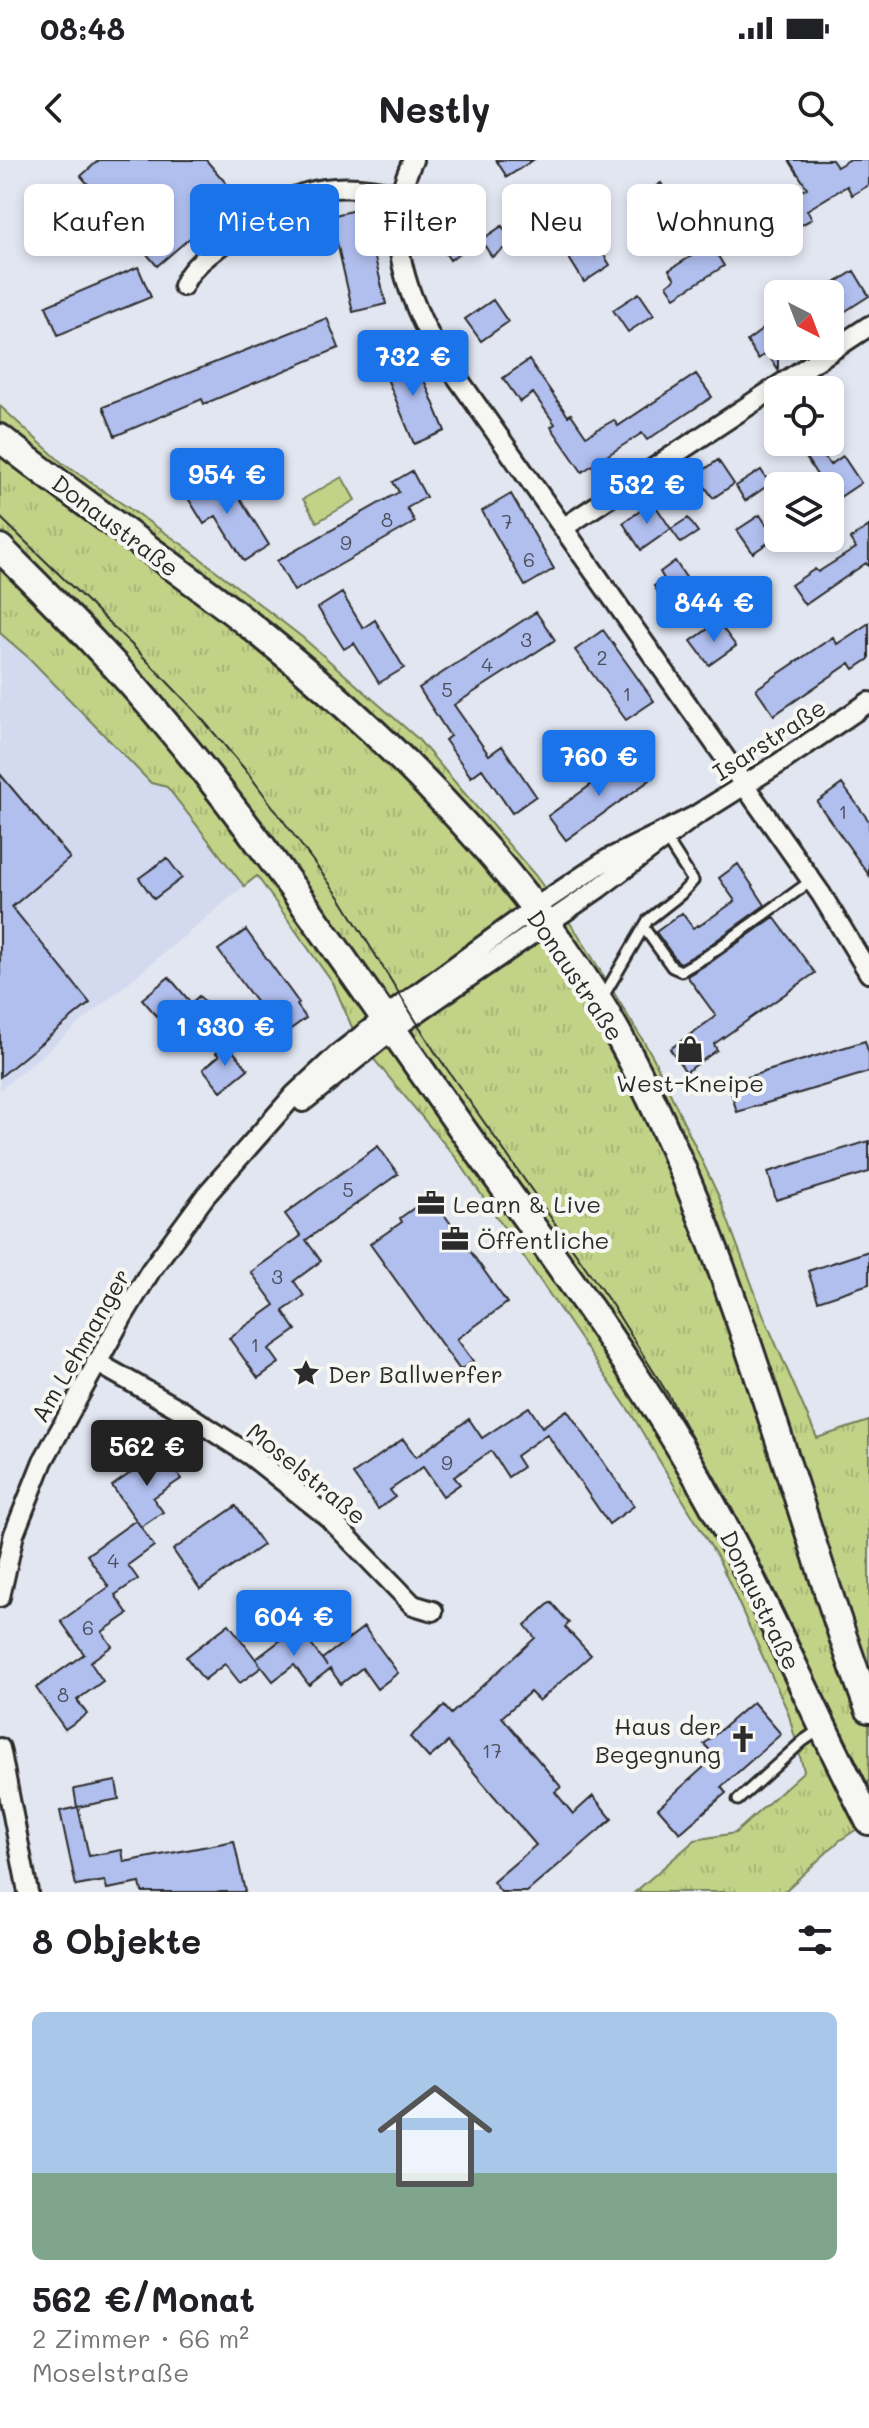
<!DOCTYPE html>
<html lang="de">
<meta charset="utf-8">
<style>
:root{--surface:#fff;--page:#f2f2f2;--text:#202124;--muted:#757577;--accent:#1a73e8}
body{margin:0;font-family:Mali,sans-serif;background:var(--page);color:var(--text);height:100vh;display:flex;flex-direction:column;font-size:30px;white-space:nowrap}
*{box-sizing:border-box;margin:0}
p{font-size:26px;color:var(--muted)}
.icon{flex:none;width:44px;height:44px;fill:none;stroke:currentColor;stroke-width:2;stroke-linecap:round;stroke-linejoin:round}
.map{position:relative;height:1732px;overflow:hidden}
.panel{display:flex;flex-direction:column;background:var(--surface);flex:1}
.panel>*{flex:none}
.guide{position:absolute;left:24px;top:24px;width:822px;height:72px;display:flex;gap:16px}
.needle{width:52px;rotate:138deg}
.fabs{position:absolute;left:764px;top:120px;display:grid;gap:16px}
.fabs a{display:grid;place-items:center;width:80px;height:80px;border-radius:12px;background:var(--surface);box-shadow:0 4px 12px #0003;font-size:40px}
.price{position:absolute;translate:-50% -68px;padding:0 18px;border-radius:8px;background:var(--accent);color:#fff;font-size:26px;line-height:52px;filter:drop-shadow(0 2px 4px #0008)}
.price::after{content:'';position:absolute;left:50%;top:48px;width:24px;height:18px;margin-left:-12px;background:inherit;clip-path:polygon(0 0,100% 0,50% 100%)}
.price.active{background:#222;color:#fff}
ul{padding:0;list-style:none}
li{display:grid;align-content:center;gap:16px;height:424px;padding:0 32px}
li span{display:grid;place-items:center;height:248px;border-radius:12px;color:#555}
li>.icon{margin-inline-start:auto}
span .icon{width:144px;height:144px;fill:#fffc;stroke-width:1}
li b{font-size:34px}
h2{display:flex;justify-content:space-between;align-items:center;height:96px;padding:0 32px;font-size:34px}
.chip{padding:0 28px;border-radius:12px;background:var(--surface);box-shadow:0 4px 12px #0003;font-size:28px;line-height:72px}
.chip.active{background:var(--accent);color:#fff}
.status{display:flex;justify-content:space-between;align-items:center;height:56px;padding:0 40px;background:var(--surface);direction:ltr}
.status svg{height:22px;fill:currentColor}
header{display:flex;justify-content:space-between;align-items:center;height:104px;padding:0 32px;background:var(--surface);font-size:36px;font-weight:800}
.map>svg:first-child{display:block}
</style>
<div class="status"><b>08:48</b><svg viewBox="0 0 49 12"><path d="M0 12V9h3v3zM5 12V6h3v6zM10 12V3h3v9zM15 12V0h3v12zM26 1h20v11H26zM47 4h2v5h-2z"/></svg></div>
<header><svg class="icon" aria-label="back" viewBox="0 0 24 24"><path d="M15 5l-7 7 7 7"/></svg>Nestly<svg class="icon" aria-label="search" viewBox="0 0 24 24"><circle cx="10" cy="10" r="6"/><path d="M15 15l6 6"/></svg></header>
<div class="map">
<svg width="869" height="1732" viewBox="0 0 869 1732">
<defs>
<pattern id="grass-tufts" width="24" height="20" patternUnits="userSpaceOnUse" patternTransform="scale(2)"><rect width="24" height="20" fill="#c2d388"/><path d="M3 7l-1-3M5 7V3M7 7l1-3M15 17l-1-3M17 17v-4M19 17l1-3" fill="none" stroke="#a7b576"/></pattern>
</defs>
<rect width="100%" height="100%" fill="#e1e6f1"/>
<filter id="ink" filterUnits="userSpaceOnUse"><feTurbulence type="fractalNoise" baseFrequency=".0125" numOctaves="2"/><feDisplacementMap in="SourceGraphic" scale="16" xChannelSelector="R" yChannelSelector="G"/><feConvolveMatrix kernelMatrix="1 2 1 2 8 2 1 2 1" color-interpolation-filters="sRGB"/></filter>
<g filter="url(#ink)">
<path fill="#d3daf0" d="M0,458L167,627L244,726L0,930Z"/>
<path fill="url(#grass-tufts)" stroke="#767f5a" stroke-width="2" d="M0,246L61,302L183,385L302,477L417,578L535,715L578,774L653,897L719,1037L765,1159L817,1278L869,1261V1661L839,1681L784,1732H635L695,1680L735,1673L804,1611L788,1552L719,1400L632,1255L457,999L357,879L334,825L257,716L244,726L167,627L151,623L29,498L0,473Z"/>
<path fill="#c2d388" stroke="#767f5a" stroke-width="2" d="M342,317L355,340L317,362L303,339Z"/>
<path fill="#b1bfef" stroke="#2b2b2b" stroke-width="2" d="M99,0H206L238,37L157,106L81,16Z
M496,0H533L507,17Z
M789,0H832L837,7L849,0H869V25L852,35L847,26L807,50L812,59L783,75L769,50L807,28Z
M661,23L678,48L653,66L636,40Z
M550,27L568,54L542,71L525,45Z
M363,48L386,144L353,152L331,56Z
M464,52L481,78L450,100L432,73Z
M649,65L661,81L645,92L634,76Z
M502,66L513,82L492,97L481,80Z
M595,81L610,105L584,122L569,98Z
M711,84L724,106L675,137L667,125L675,119L669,110Z
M138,107L151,137L58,175L46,146Z
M854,111L869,136L830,161V126Z
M639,133L654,155L628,172L613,150Z
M493,140L508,162L481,181L465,159Z
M327,158L339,188L204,244L202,239L115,276L103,247Z
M778,158V210L767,193L758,199L747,181Z
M412,191L445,271L414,284L381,204Z
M529,200L568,256L571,254L586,276L614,260L618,266L696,214L712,237L647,280L642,273L582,312L551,267L555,264L533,233L520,242L503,218Z
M796,282H815L830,305L843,296L861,323L834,341L830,335V326H824Z
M718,300L734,324L713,338L697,315Z
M761,310L770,324L745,341L736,326Z
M412,311L426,337L407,348L415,362L294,431L277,401L399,332L393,322Z
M209,314L227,343L238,335L269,385L244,401L216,356L204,364L183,330Z
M511,334L554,409L525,426L482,351Z
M653,342L671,369L641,390L623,363Z
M760,355L775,378L753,393L737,370Z
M688,358L698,372L681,383L671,369Z
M869,366V407L866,403L805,445L791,425L815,409L818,412L856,388L850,379Z
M675,401L695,431L669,449L654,426L664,419L660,412Z
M342,433L363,468L375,460L404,508L379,523L354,483L344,489L318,448Z
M536,452L555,480L454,545L489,595L502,586L536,636L512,653L482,609L471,617L445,580L450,576L419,528Z
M718,462L736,486L709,505L691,481Z
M869,463V499L854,509L850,503L774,555L756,529L833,477L837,484Z
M603,470L654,541L626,560L575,490Z
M632,595L650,620L566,680L548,656Z
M0,614L70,698L12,747L90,843L0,917Z
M842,624L869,661V715L817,642Z
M167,698L182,718L154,739L139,718Z
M738,704L765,745L703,790L681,803L677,801L656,772L682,753L693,768L698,765L699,766L735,741L719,718Z
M774,757L815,813L714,884L717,890L686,912L670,889L716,856L687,816L711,802Z
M246,770L299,843L297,845L306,858L274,881L258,859L265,854L218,790Z
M169,817L191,843L199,836L210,848L176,878L142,839Z
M865,881L869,894V912L737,952L728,923Z
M227,884L248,909L221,931L203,909L219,896L216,893Z
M869,981V1012L776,1040L768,1012Z
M378,986L398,1014L306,1080L321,1101L294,1121L304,1136L283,1151L296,1170L269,1189L279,1203L258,1218L229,1178L275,1145L251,1112L301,1076L285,1054Z
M431,1036L507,1143L457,1179L473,1201L460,1210L370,1084L402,1062L400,1058Z
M869,1091V1124L818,1141L808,1111Z
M529,1247L542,1267L567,1250L634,1346L609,1364L547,1274L516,1296L523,1307L508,1317L491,1291L454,1317L460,1324L443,1336L423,1307L390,1330L395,1337L378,1349L353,1314L403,1279L416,1297L469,1259L482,1278Z
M162,1291L181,1319L153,1338L163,1352L141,1367L112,1326Z
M236,1346L263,1385L200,1429L173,1390Z
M136,1360L154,1386L128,1405L138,1419L115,1435L128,1454L102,1472L112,1486L90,1502L103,1521L77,1540L87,1554L65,1569L36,1528L84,1494L61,1461L109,1427L87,1395Z
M551,1442L569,1463L565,1467L591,1495L539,1541L530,1532L502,1557L561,1627L555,1632L573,1654L593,1636L612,1659L527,1732H501L493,1722L536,1685L448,1582L429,1598L410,1577L444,1546L451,1554L535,1478L525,1465Z
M229,1464L261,1506L256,1499L298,1467L327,1506L322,1499L364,1467L398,1513L377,1529L362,1508L341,1524L330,1509L309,1525L294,1505L273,1521L262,1507L240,1523L225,1504L204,1520L186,1497Z
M753,1542L781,1574L721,1627L726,1633L680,1673L658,1648L704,1607L702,1605L714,1595L704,1584Z
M116,1621L119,1639L77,1647L74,1629Z
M78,1647L89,1696L122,1690L124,1702L234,1681L245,1732H142L140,1723L107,1729L105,1721L76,1726L60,1651Z"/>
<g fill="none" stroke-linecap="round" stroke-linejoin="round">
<g stroke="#2b2b2b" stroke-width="15">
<path id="service" d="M644,768L672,807L681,811L707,796L811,721
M601,840L648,760L681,734L693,721L666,679
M738,1640L803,1581L819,1570"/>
</g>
<g stroke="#2b2b2b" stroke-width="24">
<path id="minor" d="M413,0C382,63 403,128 435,186L821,734L869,813
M183,126C190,108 205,98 220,86C278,35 323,15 400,35
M563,368L869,166
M303,942L392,870L599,728L695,656L778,604L869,542
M96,1202L179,1249L251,1296L328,1357L413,1445L433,1451
M0,1437L14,1374L43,1301L123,1156L151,1110L206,1035L295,934L338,894L384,858L533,749L608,699L695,656
M0,1588L28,1732"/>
</g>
<g stroke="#2b2b2b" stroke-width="32">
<path id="secondary" d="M0,278C85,346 177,406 261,474C400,586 544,732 627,891C696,1023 743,1166 788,1307C815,1388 838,1470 869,1549
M0,388C59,447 118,505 171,570C271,691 360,824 451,953C536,1073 626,1192 699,1320C762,1431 811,1548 869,1661"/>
</g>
<use href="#service" stroke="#f6f6f2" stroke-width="9"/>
<use href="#minor" stroke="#f6f6f2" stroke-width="18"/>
<use href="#secondary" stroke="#f6f6f2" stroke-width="26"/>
<path stroke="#2b2b2b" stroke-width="2" d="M0,357L132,485L197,553L248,613L341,739L435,892L612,1145L669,1236L747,1379L869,1627"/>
</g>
</g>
<defs>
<g id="shop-bare" transform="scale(2.16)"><path d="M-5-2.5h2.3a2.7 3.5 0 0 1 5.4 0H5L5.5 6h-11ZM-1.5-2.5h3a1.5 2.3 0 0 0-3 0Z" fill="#2b2b2b" stroke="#f6f6f2" stroke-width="2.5" paint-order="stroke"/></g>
<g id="office-bare" transform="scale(2.16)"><path d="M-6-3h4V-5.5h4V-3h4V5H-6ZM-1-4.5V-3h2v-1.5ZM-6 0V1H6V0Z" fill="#2b2b2b" stroke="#f6f6f2" stroke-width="2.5" paint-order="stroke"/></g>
<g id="sight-bare" transform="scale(2.16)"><path d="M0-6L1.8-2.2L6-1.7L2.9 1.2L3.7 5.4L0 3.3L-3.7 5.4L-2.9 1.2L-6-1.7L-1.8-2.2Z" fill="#2b2b2b" stroke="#f6f6f2" stroke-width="2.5" paint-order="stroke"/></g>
<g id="church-bare" transform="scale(2.16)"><path d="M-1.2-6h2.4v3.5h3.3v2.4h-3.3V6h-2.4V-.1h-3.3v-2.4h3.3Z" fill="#2b2b2b" stroke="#f6f6f2" stroke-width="2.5" paint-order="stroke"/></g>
</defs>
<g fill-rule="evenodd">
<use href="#shop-bare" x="690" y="889"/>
<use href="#office-bare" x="431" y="1043"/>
<use href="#office-bare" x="455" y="1079"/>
<use href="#sight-bare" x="306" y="1213"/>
<use href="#church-bare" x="743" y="1579"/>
</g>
<g text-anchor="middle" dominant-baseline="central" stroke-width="8" stroke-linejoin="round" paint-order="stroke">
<g font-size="20" fill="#4c505c">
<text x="387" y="359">8</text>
<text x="507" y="361">7</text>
<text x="346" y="382">9</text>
<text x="529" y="399">6</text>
<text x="526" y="479">3</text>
<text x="602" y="497">2</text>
<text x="487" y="504">4</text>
<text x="447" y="529">5</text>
<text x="627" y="533">1</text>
<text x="843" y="651">1</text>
<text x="348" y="1029">5</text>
<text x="277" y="1116">3</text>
<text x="255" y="1184">1</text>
<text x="447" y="1302">9</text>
<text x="113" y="1400">4</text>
<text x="88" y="1467">6</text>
<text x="63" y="1534">8</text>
<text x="492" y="1590">17</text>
</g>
<g font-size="24" fill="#2b2b2b" stroke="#f6f6f2">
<text transform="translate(116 365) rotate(37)">Donaustraße</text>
<text transform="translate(769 579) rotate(-33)">Isarstraße</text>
<text transform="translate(576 815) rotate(56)">Donaustraße</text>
<text transform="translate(80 1185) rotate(-60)">Am Lehmanger</text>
<text transform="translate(307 1313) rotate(39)">Moselstraße</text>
<text transform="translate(761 1440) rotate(64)">Donaustraße</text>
</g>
<g font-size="24" fill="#2b2b2b" stroke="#f6f6f2" text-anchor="start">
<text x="690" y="922" text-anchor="middle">West-Kneipe</text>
<text x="453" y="1043">Learn &amp; Live</text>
<text x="477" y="1079">Öffentliche</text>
<text x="328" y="1213">Der Ballwerfer</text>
<text x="721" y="1565" text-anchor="end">Haus der<tspan x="721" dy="28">Begegnung</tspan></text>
</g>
</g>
</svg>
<div class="fabs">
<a><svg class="needle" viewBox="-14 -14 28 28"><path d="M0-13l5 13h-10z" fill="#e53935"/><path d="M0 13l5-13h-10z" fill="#757577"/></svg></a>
<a><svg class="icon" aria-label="locate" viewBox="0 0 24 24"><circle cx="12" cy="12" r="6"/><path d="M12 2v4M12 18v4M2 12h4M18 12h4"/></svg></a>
<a><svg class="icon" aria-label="layers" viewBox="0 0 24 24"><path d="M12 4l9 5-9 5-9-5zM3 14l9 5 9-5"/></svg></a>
</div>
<b class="price" style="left:413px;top:238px">732 €</b>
<b class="price" style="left:227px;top:356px">954 €</b>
<b class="price" style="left:647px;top:366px">532 €</b>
<b class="price" style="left:714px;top:484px">844 €</b>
<b class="price" style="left:599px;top:638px">760 €</b>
<b class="price" style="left:225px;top:908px">1 330 €</b>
<b class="price active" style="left:147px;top:1328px">562 €</b>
<b class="price" style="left:294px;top:1498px">604 €</b>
<div class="guide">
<a class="chip">Kaufen</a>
<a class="chip active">Mieten</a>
<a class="chip">Filter</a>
<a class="chip">Neu</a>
<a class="chip">Wohnung</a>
</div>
</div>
<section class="panel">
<h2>8 Objekte<svg class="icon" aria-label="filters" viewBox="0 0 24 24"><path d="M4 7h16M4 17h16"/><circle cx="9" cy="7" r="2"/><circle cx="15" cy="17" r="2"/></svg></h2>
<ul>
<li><span style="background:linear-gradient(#a9c7e8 65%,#7fa58c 0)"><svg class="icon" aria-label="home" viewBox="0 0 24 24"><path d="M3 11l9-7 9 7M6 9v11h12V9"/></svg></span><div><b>562 €/Monat</b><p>2 Zimmer · 66 m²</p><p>Moselstraße</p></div></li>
</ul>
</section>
